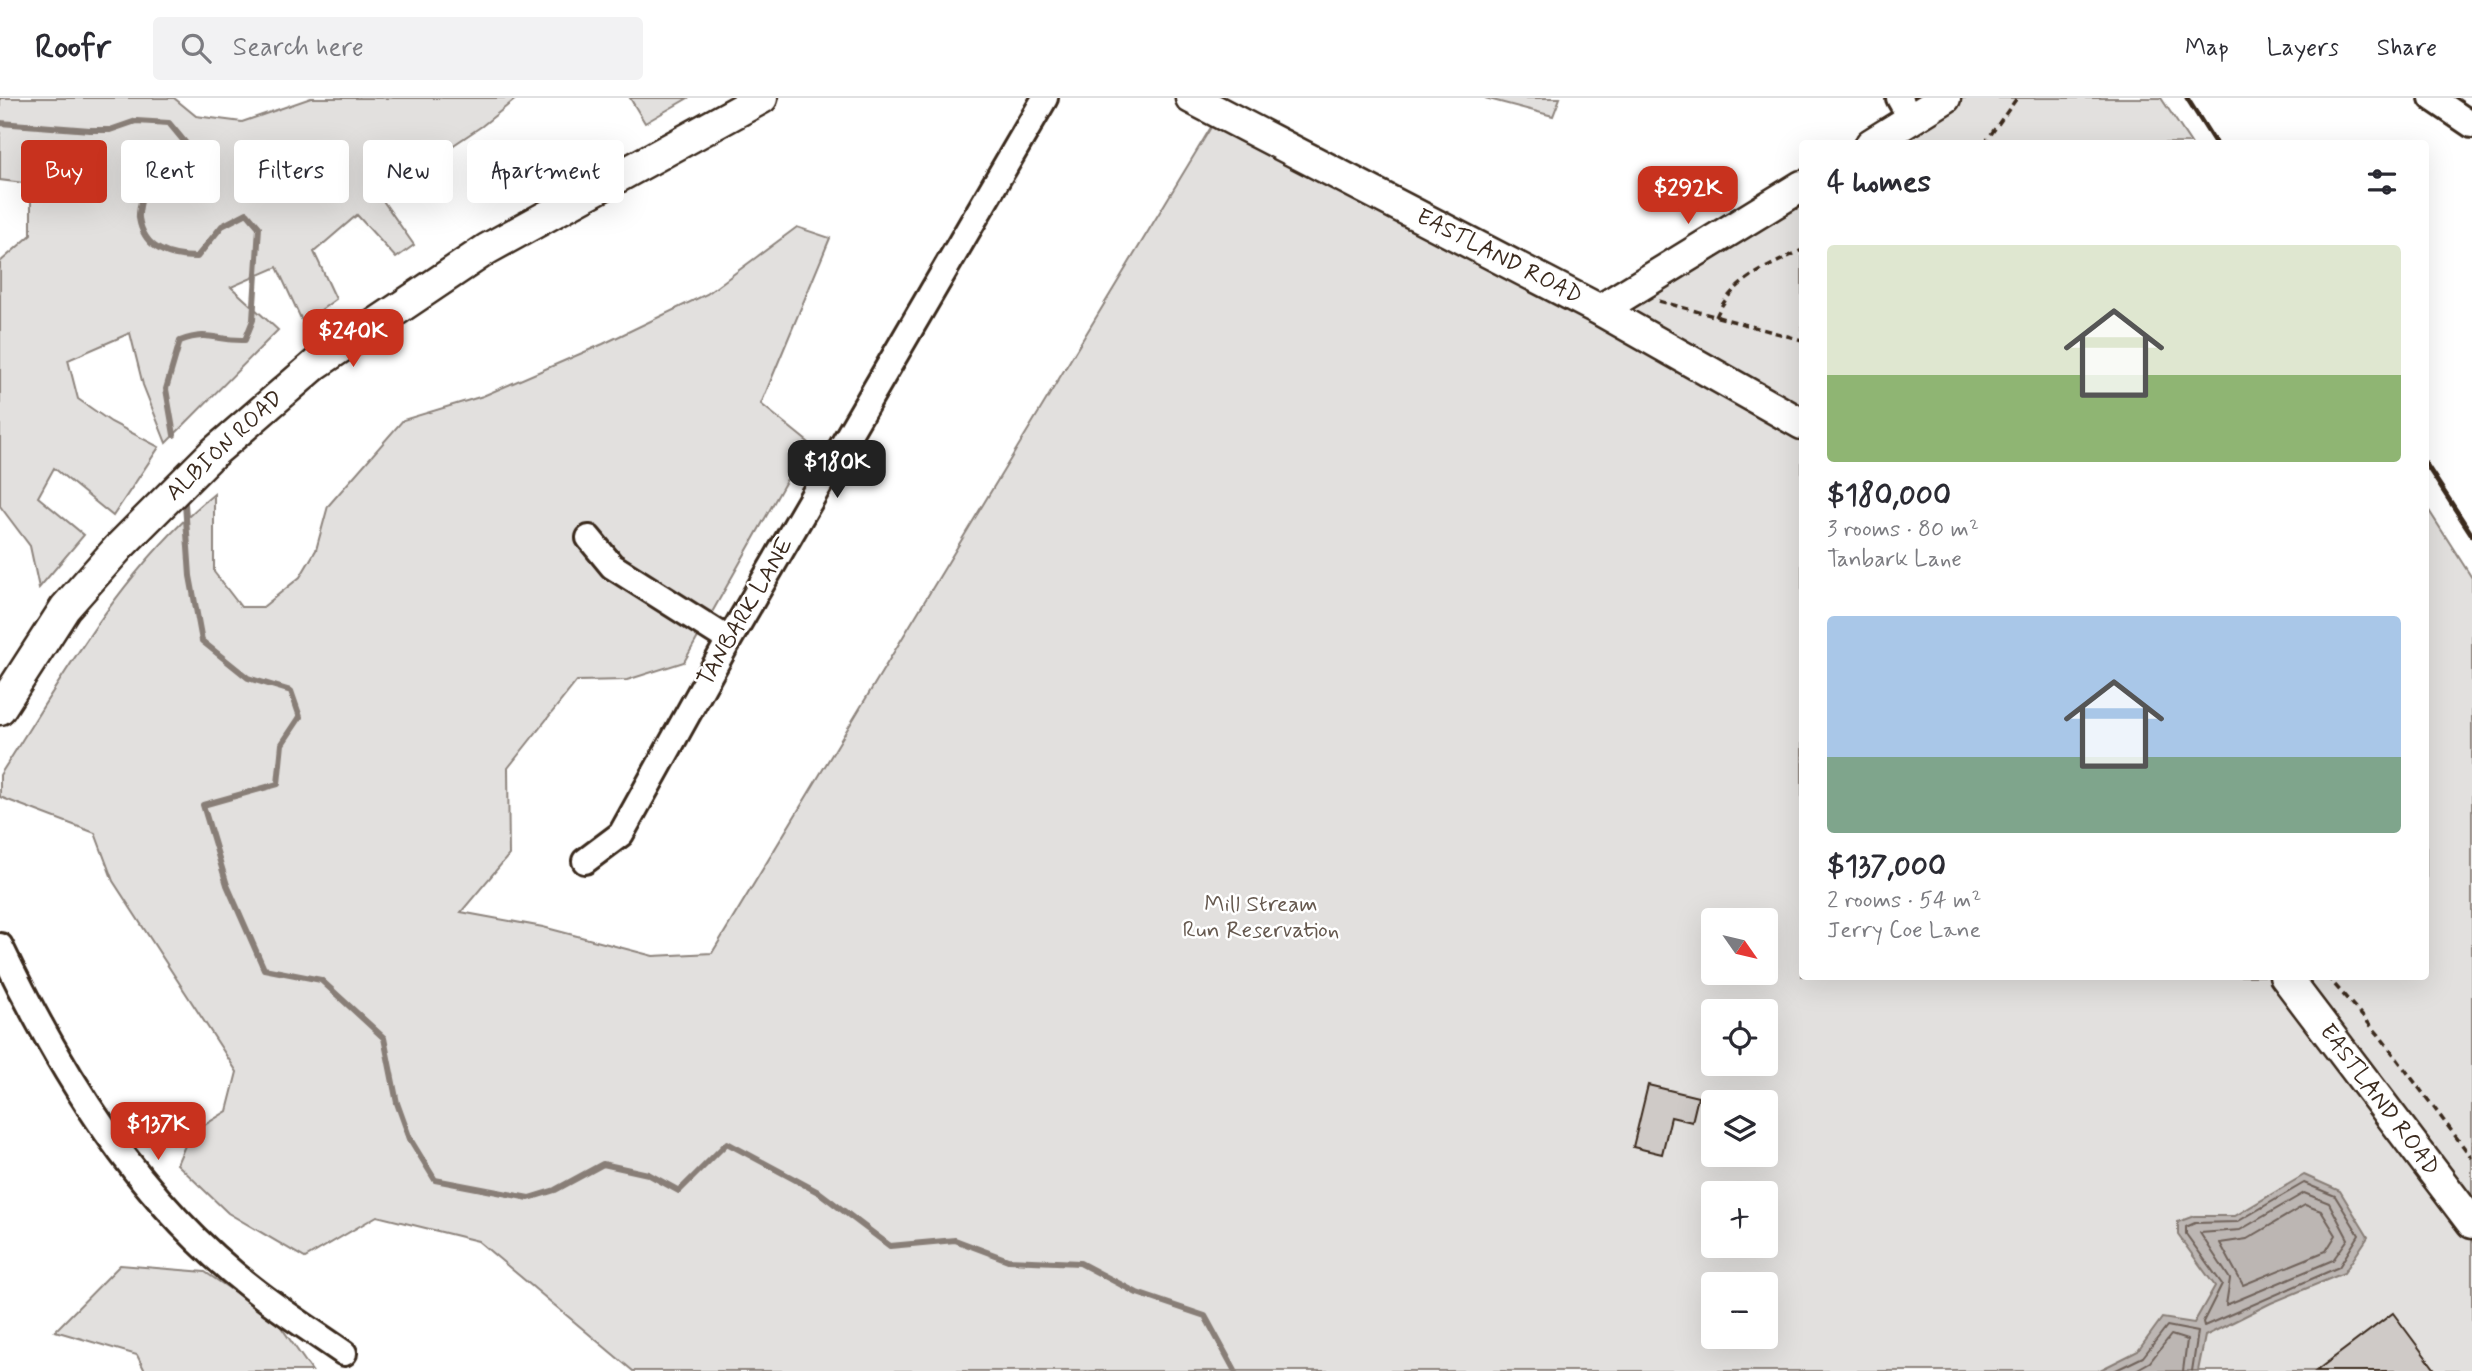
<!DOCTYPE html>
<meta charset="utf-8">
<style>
:root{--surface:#fff;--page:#f2f2f3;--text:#2b2b33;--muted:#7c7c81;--line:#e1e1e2;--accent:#c8321e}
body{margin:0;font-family:Mynerve,sans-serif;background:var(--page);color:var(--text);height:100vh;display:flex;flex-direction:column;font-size:26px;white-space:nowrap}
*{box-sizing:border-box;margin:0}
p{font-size:23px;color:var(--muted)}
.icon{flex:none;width:38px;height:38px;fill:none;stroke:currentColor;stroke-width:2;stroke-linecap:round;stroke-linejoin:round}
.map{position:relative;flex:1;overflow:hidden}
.side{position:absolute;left:1799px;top:42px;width:630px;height:840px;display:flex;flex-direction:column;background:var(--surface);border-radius:7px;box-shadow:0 7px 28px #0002}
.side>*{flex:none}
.banner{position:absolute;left:21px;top:42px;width:665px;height:63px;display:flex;gap:14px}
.needle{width:46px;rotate:124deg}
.controls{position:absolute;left:1701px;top:810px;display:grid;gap:14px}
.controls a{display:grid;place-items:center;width:77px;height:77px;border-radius:7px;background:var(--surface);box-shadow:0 7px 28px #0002;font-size:35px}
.price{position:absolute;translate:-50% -60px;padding:0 16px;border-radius:14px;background:var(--accent);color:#fff;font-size:23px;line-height:46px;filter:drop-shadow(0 2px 4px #0008)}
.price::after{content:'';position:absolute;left:50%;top:42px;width:21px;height:16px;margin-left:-10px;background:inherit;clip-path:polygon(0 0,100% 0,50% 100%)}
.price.current{background:#222;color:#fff}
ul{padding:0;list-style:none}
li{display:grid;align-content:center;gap:14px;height:371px;padding:0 28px}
li span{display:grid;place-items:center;height:217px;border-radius:7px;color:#555}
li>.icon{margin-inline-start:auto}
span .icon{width:126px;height:126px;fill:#fffc;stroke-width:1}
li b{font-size:30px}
h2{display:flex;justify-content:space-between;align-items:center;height:84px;padding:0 28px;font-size:30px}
.chip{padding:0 24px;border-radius:7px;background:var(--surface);box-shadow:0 7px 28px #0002;font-size:24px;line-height:63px}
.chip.current{background:var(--accent);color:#fff}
header{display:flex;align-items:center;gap:42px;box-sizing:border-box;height:98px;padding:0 35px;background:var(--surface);border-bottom:2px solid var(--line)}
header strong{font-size:33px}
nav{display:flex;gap:38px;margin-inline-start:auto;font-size:24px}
.search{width:490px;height:63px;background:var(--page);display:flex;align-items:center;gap:18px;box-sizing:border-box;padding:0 24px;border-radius:7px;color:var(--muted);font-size:26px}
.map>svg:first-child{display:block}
</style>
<header>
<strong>Roofr</strong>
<div class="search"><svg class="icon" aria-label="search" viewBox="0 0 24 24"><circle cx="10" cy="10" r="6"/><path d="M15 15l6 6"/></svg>Search here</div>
<nav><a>Map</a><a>Layers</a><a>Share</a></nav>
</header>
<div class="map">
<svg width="2472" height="1273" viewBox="0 0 2472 1273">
<rect width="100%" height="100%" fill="#fff"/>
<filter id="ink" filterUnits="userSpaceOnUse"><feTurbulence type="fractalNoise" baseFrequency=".0143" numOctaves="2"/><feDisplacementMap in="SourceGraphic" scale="14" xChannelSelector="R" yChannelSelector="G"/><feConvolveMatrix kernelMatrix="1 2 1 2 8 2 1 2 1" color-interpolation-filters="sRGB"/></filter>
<g filter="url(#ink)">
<path fill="#e2e0de" stroke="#8e857e" stroke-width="2" fill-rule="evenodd" d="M0,0H174L196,18L242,24L311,0H517L482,28L379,97L414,147L396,160L357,117L314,154L336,201L303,225L277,169L231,189L278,232L166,345L143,287L130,235L68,262L78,301L111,324L159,349L113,418L54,370L38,399L84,437L39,490L30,448L0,408V164L31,137V86L0,82Z
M630,0H688L645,25Z
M1485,0H1560L1553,18Z
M1943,0H2161L2191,45L1868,46Z
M1222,11L1594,209L1802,85V878H2426V408L2472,480V1273H633L478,1143L377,1118L305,1160L228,1115L177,1066L190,1036L227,1013L237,974L113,783L95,735L0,699V677C63,579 122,471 214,396V474L241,509H263L300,479L316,452L328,408L403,322L483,298L603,246L707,196L797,129L830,140L761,306L808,344L684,564L627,582L577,583L508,670L509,757L461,814L543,829L653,858L712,855ZM1713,822H1766V875H1713ZM1713,914H1766V966H1713ZM1713,1004H1766V1057H1713ZM1713,1096H1766V1148H1713ZM1713,1186H1766V1239H1713Z
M120,1167L205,1174L276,1222L312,1273H145L137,1257L55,1233Z"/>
<path fill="#bcb6b3" stroke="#887e77" stroke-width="2" d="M2304,1077L2340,1093L2368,1139L2344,1175L2271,1205L2205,1238L2198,1273H2098L2138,1253L2162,1220L2194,1225L2215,1188L2178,1137V1124L2194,1118H2235Z"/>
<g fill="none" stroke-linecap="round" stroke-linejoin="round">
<path stroke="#6f625a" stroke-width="2" d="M2304,1085L2335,1098L2359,1137L2339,1169L2204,1228L2203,1224L2222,1186L2186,1136V1129L2195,1125L2237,1124Z
M2304,1095L2329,1105L2348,1141L2333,1162L2226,1207L2230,1181L2200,1135L2240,1132Z
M2305,1107L2321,1113L2336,1137L2326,1153L2243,1187L2220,1145L2247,1141Z
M2114,1273L2143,1259L2167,1228L2198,1234L2192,1273
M2134,1273L2150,1264L2171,1237L2187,1242L2183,1273"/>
<path stroke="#887e77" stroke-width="6" d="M0,25L90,32H110L136,23L169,25L188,48L180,77L145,87C143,96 138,111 139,120C144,152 170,159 197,159L222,128L247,115L259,129L253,222L245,242C215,243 210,232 180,243L166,291L174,337
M185,406L190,478L202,543L248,580L291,593L300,619L282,646L278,686L203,707L227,787L264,871L321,882L384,940L397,1005L410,1041L435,1082L529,1100L555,1092L603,1066L648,1076L679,1093L727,1045L820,1095L890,1148L955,1142L1008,1162L1080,1165L1137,1195L1205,1218L1235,1273"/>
</g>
<path fill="#cfcac7" stroke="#3b2a1e" stroke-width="2" d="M1648,987L1698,999L1692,1024L1671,1019L1662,1056L1633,1049Z
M2393,1215L2436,1273H2316Z"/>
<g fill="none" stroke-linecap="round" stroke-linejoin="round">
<g stroke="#3b2a1e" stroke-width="30">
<path id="minor" d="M1899,0L1911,21
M2432,0L2472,27
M589,440L612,468L729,542
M585,763L621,736L729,542L1045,0
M0,848C61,976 139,1103 253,1191C282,1214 314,1234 344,1255"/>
</g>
<g stroke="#3b2a1e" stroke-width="35">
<path id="tertiary" d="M1191,0L1600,212L1802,326
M1871,46L1945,0
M1600,212L1802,88
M0,611L65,510L119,449L212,356L316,266L487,151L762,0
M2285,878L2472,1125"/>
</g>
<path stroke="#3b2a1e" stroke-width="3.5" stroke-dasharray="7 5" stroke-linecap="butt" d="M1984,46L2017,0
M1659,203L1802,242
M1716,219C1732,181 1768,169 1802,152
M2327,878L2379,937L2472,1060"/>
<use href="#minor" stroke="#fff" stroke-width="24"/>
<use href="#tertiary" stroke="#fff" stroke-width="30"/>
<path stroke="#3b2a1e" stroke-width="5" d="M2187,0L2216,46
M2426,366L2472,437"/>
</g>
</g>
<g text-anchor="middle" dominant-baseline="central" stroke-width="5" stroke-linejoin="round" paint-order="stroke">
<g font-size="23" fill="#3b2a1e" stroke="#fff">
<text transform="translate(1499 159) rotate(27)">EASTLAND ROAD</text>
<text transform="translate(225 348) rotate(-43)">ALBION ROAD</text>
<text transform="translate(746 514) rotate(-60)">TANBARK LANE</text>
<text transform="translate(2379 1002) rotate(53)">EASTLAND ROAD</text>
</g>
<g font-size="23" fill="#65584e" stroke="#fff">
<text x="1261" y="807">Mill Stream<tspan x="1261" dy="26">Run Reservation</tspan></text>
</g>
</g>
</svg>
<div class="controls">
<a><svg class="needle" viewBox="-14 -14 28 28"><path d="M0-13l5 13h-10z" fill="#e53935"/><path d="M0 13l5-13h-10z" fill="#7c7c81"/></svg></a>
<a><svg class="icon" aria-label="locate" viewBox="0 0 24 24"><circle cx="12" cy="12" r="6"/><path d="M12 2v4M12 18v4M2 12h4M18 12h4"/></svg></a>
<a><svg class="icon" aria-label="layers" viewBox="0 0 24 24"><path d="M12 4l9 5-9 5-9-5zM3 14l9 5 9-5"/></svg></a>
<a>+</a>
<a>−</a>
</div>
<b class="price" style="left:1688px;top:128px">$292K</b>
<b class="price" style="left:353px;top:271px">$240K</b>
<b class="price current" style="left:837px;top:402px">$180K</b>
<b class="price" style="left:158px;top:1064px">$137K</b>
<div class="banner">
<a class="chip current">Buy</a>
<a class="chip">Rent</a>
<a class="chip">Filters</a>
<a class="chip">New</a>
<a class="chip">Apartment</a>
</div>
<section class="side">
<h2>4 homes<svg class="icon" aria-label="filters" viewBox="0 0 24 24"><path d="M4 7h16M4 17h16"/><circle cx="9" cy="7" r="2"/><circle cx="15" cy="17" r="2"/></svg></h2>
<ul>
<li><span style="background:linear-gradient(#dfe7d0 60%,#8fb573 0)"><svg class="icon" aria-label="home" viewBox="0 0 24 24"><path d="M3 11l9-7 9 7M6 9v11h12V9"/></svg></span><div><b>$180,000</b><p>3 rooms · 80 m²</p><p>Tanbark Lane</p></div></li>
<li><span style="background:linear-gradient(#a9c7e8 65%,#7fa58c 0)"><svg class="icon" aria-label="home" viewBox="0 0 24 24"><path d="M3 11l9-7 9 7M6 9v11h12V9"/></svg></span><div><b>$137,000</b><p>2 rooms · 54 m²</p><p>Jerry Coe Lane</p></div></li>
</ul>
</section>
</div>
